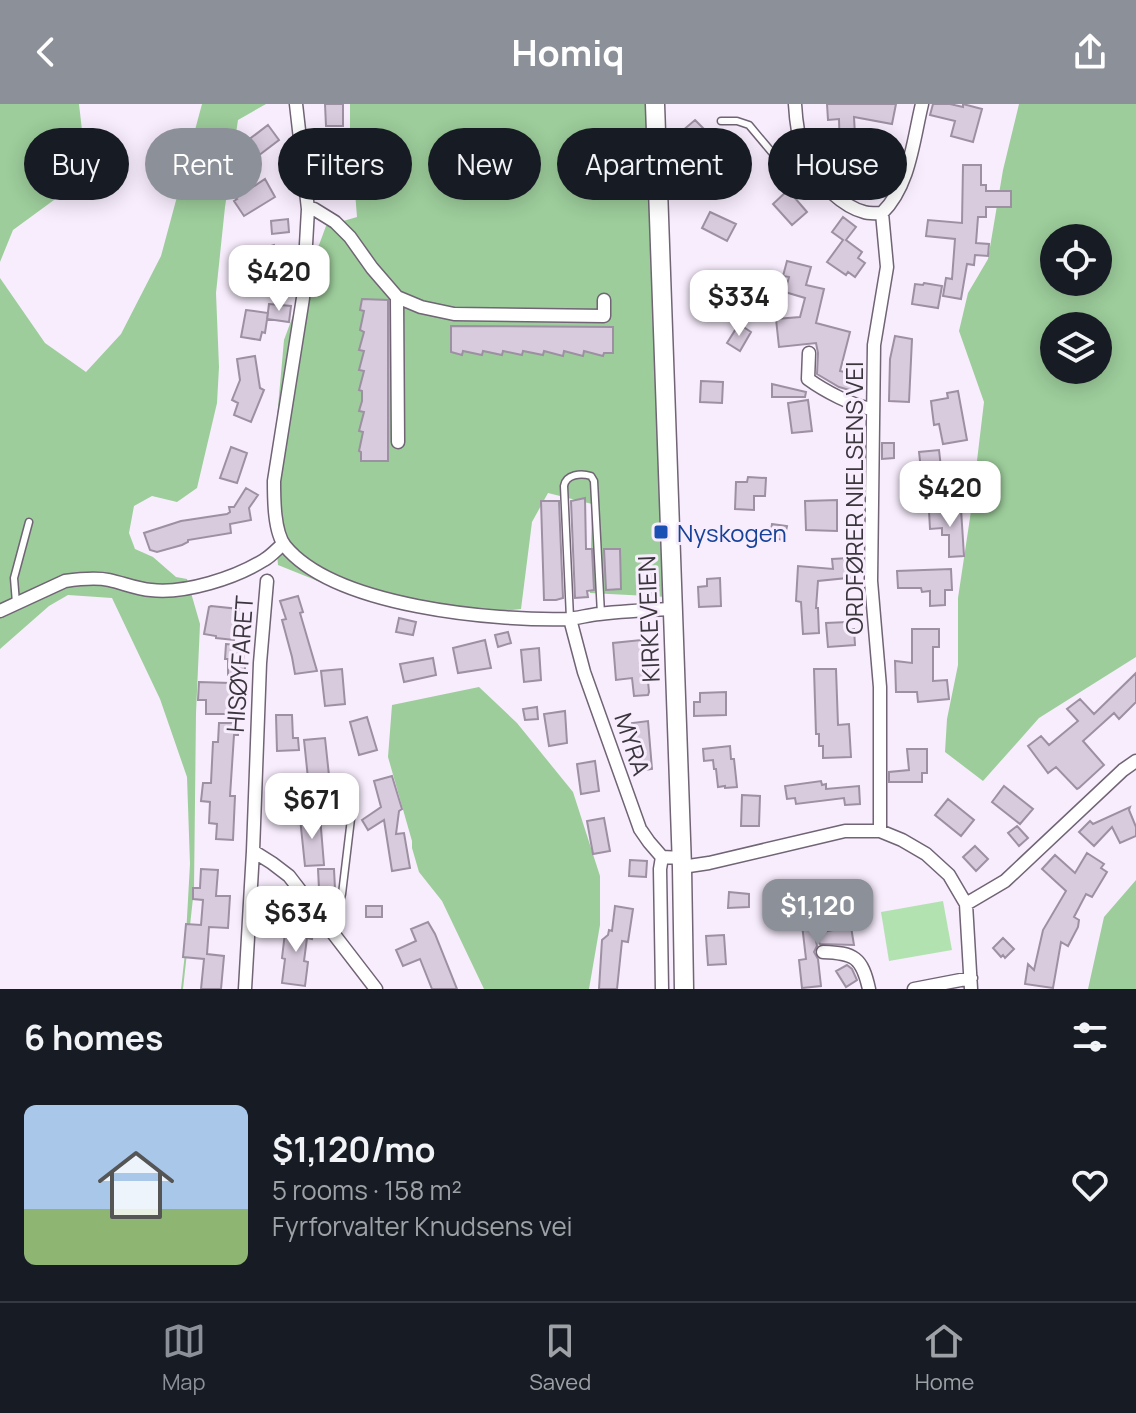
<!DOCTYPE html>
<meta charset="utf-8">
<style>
:root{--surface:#171b24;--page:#20242c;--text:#f1f3f6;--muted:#9ea1a6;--line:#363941;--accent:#8c9099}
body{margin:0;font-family:Manrope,sans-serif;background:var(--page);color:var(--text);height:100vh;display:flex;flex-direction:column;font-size:30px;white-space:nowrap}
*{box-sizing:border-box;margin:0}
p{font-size:26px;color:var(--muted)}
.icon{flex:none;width:44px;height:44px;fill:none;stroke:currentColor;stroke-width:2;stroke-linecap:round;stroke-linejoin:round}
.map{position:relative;height:885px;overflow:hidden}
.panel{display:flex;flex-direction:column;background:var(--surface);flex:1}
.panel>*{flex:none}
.hud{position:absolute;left:24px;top:24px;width:1088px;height:72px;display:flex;gap:16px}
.buttons{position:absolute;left:1040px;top:120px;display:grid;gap:16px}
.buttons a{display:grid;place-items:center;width:72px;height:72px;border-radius:50%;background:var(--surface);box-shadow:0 4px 20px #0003;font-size:40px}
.price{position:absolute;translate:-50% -68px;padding:0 18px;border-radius:16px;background:#fff;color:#222;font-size:26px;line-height:52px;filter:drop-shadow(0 2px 4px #0008)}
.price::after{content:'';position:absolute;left:50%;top:48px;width:24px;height:18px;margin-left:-12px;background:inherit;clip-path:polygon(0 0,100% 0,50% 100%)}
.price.active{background:var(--accent);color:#fff}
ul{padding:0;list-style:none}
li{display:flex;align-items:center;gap:24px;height:200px;padding:0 24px}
li span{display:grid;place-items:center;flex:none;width:224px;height:160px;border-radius:12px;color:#555}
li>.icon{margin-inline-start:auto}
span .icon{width:96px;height:96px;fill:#fffc;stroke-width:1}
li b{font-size:34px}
h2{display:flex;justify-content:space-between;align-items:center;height:96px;padding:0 24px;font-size:34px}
.tag{padding:0 28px;border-radius:36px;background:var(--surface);box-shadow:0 4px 20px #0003;font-size:28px;line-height:72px}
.tag.active{background:var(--accent);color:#fff}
header{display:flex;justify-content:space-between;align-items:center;height:104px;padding:0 24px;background:var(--accent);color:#fff;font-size:36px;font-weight:700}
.dock{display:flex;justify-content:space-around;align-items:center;height:112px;border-top:2px solid var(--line);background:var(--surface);font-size:22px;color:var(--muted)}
.dock a{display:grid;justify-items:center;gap:4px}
.dock .active{color:var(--accent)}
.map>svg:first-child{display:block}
</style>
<header><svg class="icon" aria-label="back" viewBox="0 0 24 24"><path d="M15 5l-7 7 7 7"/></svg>Homiq<svg class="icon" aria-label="share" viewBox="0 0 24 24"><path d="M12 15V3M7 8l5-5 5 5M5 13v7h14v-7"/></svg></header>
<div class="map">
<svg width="1136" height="885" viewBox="0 0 1136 885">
<rect width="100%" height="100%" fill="#f8edfd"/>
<path fill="#b3e2b1" d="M943,797L952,846L889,857L881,808Z"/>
<path fill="#9dcd9b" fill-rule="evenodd" d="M0,0H79L87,70L69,85L13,126L0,158Z
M202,0H266L238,16L225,103L216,189L219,263L217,299L197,384L177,398L152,392L134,402L129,429L135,445L153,453L176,473L187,475L200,520L196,609L194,785L183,885H181L185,849L190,760L187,673L160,595L112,494L68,491L49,502L0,545V174L45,239L86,268L121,230L161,152Z
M350,0H651L668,493L590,489L592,400L548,389L532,418L521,505L445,514L360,494L278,461L271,381L284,236L326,122L357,113L350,26Z
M1019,0H1136V553L1039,614L983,677L945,648L947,615L958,561V494L971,407L984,298L959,227L968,189L988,155L1003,66ZM1054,134H1098V178H1054ZM1054,222H1098V266H1054Z
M479,583L517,619L573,688L600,772V821L589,885H484L442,797L419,768L412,744V737L388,653L392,601Z
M1136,776V885H1088L1104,813Z"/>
<path fill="#d8cbde" stroke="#9d90a2" stroke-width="2" d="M325,0H343V22H326Z
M827,0H896L892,20L854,13L856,50L886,59L881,78L852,70L854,64L826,65L825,50H840L839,15L828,16Z
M933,0H950L963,3V0L982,5L973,38L951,32L955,17L930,11Z
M695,16L718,39L703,52L682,27Z
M268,21L279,36L250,58L239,43Z
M328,47H348L350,52L351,61L349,79L346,87H327Z
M963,61H981V81H986V87H1011V103H986V113H978L976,139L989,140L988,152L975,151L974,161L967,160L961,195L943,192L946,174L952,175L955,135L926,132L928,116L962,119Z
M718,64H733V75H718Z
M797,70L807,82L795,93L785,81Z
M265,75L275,93L244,112L234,97L237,95L236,94Z
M788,86L807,108L792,121L773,100Z
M710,108L736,120L727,137L702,124Z
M843,113L856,123L846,136L862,148L858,154L865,159L855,173L848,168L846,171L827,158L843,136L832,128Z
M288,115L289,128L272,130L271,117Z
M274,141L279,157L246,168L241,152Z
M787,157L811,163L806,181L824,185L816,219L850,228L840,267L857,271L853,287L839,283L817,270L818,249L816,239L779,243L776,215L800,213L805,194L785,188L789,173L783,172Z
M289,164L290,180H278V165Z
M924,179L942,182L938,204L912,200L915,180L923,181Z
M709,182L730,196L718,214L697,199Z
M362,195L388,196V357H361V348L359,347L363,328L359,327L364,308L359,307L362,297V287L359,286L364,267L359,266L364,247L359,246L364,228L360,226L364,207L360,206Z
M269,200L291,202L289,218L267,215Z
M246,206L268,209L265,229L262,228L260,236L241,233Z
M739,220L751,228L740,247L727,239Z
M451,222L613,223V249H604L603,252L584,247L583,252L564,247L563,252L544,247L543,251L523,247L522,251L503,247L502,251L483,247L482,251L463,247L462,251L451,248Z
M895,232L912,235L909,298L889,297L890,255Z
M255,252L260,284L264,286L251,318L234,311L238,299L232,296L240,276L237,255Z
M701,277L723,278L722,299L700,298Z
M772,280L806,288L805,293H772Z
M958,287L967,336L943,340L939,320L934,321L931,297L948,294L947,289Z
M808,296L812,327L792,329L788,299Z
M882,339H894V354L882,355Z
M231,343L247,349L237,379L220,374Z
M939,346L943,381L923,383L919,348Z
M748,373L766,374L765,392H754V406L735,405L736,378H747Z
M246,384L258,391L249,404L251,416L230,420L231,429L188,436V438L182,441L157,448L150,446L144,429L181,417L227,410L230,408L229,403H234Z
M585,394L586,445H592L594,486L587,487L588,493L575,494L571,397Z
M837,396V427L806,426L805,397Z
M541,397H559L563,494L556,496H544Z
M961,405L964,452L949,453V431H942V424L930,425L929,407Z
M772,420L787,422L784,436L770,434Z
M604,445H620L621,485L606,486Z
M849,454L850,466H857V473L818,477L816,504H818L819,529L803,530L801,498L796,497L798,462L833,465L832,455Z
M951,465L952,486H945V501L930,502V487L922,488L921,484H898L897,467Z
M720,474L721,502L699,503L698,483L707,482V475Z
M298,492L303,508L300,509L317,567L295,570L292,553L282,516L286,515L280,497Z
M211,502L239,505L234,536L216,534V532L204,530L209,503Z
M399,514L416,518L413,531L396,528Z
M847,518V525H854L855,541L828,543L826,519Z
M912,525H939V543H933V577L947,576L949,595L918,598L917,588H896L895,557L912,559Z
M508,528L511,539L498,543L495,531Z
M485,536L491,564L458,569L453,544Z
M641,536L644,566H647L649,588L648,591L634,592L632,574L616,576L613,539Z
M226,540L244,542L243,558H245V571H228V555H225Z
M539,544L541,576L524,578L521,546Z
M433,554L436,571L404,578L400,560Z
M342,565L345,600L325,602L321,567Z
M814,565H836L838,621L849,620L851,653L823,654V642H819V630H816Z
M1136,569V598L1119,615L1114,609L1083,637L1104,661L1079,684L1077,685L1056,663L1048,669L1028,642L1041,632L1049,641L1078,617L1067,605L1080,595L1094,610Z
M199,578L230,579V610H206V596H198Z
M726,588V611L694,612V598H700V589Z
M537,603L538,615L525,616L523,605Z
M565,607L567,639L549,642L544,610Z
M276,611H292L293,634H298L299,646L277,647Z
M367,613L377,646L359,651L350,618Z
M648,617L652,665L638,667L632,619Z
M219,619H238V631H234L230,692H235L233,736L216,735L217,720L209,719L210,698L201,697L203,679H211L213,638H218Z
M325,634L330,681L309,684L304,636Z
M730,642L731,655H734L737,683L725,684V682L718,683L716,665H714L713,656L704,657L703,645Z
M907,645H927V669H922V678H889V668L909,666Z
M595,657L599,687L581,690L577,660Z
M392,672L402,705L399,707L396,730L404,729L410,764L392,767L384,716L368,726L362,716L381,703L374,677Z
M821,677L822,681L826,680V685L859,682L860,700L845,701L844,694L796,700L795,694L787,695L785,682Z
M1004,682L1033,705L1020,720L992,698Z
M742,691L760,692L759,722H741Z
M948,695L974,716L961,732L935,711Z
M1130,703L1129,706L1136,723V732L1120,739L1112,723L1094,742L1079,728L1090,717L1093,720Z
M320,712L324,761L305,762L300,714Z
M604,714L610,747L593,750L587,717Z
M1017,722L1028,734L1019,742L1008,729Z
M975,742L988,755L976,767L963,753Z
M1087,749L1104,760L1101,764L1107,768L1092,793L1086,790L1074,813L1079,816L1078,823L1068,842L1061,838L1053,884L1025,880L1028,860L1034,866L1043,826L1066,787L1042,765L1055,751L1075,769Z
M630,756L647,757L646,773L629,772Z
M201,765L218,766L216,792H230L228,824L209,823L207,850L224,852L221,885H201L204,855L183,853L186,820L201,821L203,796L193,795V784H200Z
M318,765H334L335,785H319Z
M729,788L749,790V803L728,804Z
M260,800L275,801V816L259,815Z
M366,802H382V813H366Z
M615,802L633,805L628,838L622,837L617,885H599L602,836L608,831L609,826L612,827Z
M819,810L821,828L851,823L854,841L820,840L815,831L817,842L814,848L818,855L821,882L802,884L799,856L806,855L801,812Z
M428,818L435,830L457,885H432L420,855L403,862L396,846L416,837L411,825Z
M286,820L314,823L312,835L307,834L304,857L308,858L305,882L282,879L285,855L282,854Z
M724,831L726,860L708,861L706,832Z
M1003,834L1014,845L1005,854L1003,851L1001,853L993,844Z
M847,861L852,865L857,876L846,883L836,867Z"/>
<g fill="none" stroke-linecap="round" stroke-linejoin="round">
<g stroke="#706475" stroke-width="9">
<path id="service" d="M721,17H737L749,21L775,52L784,57L806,56
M16,499L14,474L29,418
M570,514L564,382C566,370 581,369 591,372L594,377L601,510
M332,826L342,790L353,698"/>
</g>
<g stroke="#706475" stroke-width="15">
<path id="minor" d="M296,0L308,105L303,194L274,377C274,395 274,428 285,442C335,503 494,517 568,515C578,514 589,511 599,510C623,507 647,506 672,505
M795,0C797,36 804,64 832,89C841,97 852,105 864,108C869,110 876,109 882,109
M308,105H314L335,118L350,133L372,164L397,193L421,203L454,210L604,212V196
M397,193L398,338
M809,249L808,275C823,286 854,303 873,305
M0,507L65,477C79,475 95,473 109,476C123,479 137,485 151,486C185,490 235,474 264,456C271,452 277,445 283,440
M570,515L584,568L640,725L649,738L662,753L682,754
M880,727V583L871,477L874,241L887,163L882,109C910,81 913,37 922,0
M253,747L272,759L289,772L376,885
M662,753L660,765L662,885
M682,763L709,759L845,727H880L902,736L926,750L949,771L966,800L971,885
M966,800L1005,777L1123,666L1136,657
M823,848C854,849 862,853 869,885
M245,885L253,747L260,559L267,477
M914,885L971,874"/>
</g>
<g stroke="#706475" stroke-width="21">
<path id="secondary" d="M655,0L682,763L684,885"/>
</g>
<use href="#service" stroke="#fff" stroke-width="6"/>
<use href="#minor" stroke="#fff" stroke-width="12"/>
<use href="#secondary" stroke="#fff" stroke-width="18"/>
</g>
<rect fill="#1a4fb4" stroke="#f8edfd" stroke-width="3" x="653" y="420" width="16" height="16" rx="4"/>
<g text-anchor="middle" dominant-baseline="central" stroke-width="6" stroke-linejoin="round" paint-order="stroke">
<g font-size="24" fill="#3b363d" stroke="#f8edfd">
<text transform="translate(853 394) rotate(-90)">ORDFØRER NIELSENS VEI</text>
<text transform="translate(648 515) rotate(-92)">KIRKEVEIEN</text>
<text transform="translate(239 560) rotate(-86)">HISØYFARET</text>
<text transform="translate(633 640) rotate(72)">MYRA</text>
</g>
<g font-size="24" fill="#164399" stroke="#f8edfd" text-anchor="start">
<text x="677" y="428">Nyskogen</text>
</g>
</g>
</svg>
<div class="buttons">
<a><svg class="icon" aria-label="locate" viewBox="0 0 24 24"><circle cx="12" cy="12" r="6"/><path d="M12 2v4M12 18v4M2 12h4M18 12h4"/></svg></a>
<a><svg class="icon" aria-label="layers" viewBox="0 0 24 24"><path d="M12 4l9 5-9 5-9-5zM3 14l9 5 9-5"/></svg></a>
</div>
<b class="price" style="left:279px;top:209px">$420</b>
<b class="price" style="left:739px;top:234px">$334</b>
<b class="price" style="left:950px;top:425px">$420</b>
<b class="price" style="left:312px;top:737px">$671</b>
<b class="price active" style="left:818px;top:843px">$1,120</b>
<b class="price" style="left:296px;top:850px">$634</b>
<div class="hud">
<a class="tag">Buy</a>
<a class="tag active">Rent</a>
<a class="tag">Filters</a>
<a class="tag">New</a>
<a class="tag">Apartment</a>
<a class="tag">House</a>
</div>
</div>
<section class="panel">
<h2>6 homes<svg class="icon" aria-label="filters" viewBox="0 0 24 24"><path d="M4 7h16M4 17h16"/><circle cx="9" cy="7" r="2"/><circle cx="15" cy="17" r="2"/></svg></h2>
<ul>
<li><span style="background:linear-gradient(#a9c7e8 65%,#8fb573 0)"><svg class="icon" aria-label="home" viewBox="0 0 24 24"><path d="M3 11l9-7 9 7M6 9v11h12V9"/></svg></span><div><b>$1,120/mo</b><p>5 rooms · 158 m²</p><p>Fyrforvalter Knudsens vei</p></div><svg class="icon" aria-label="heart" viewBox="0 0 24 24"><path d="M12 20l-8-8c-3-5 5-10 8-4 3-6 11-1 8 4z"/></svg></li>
</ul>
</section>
<nav class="dock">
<a class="active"><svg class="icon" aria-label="map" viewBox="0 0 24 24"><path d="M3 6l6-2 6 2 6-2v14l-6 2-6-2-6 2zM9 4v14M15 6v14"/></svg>Map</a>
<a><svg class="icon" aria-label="saved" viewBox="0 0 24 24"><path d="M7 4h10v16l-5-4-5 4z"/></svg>Saved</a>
<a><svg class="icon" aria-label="home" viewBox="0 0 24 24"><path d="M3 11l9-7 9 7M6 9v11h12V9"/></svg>Home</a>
</nav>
